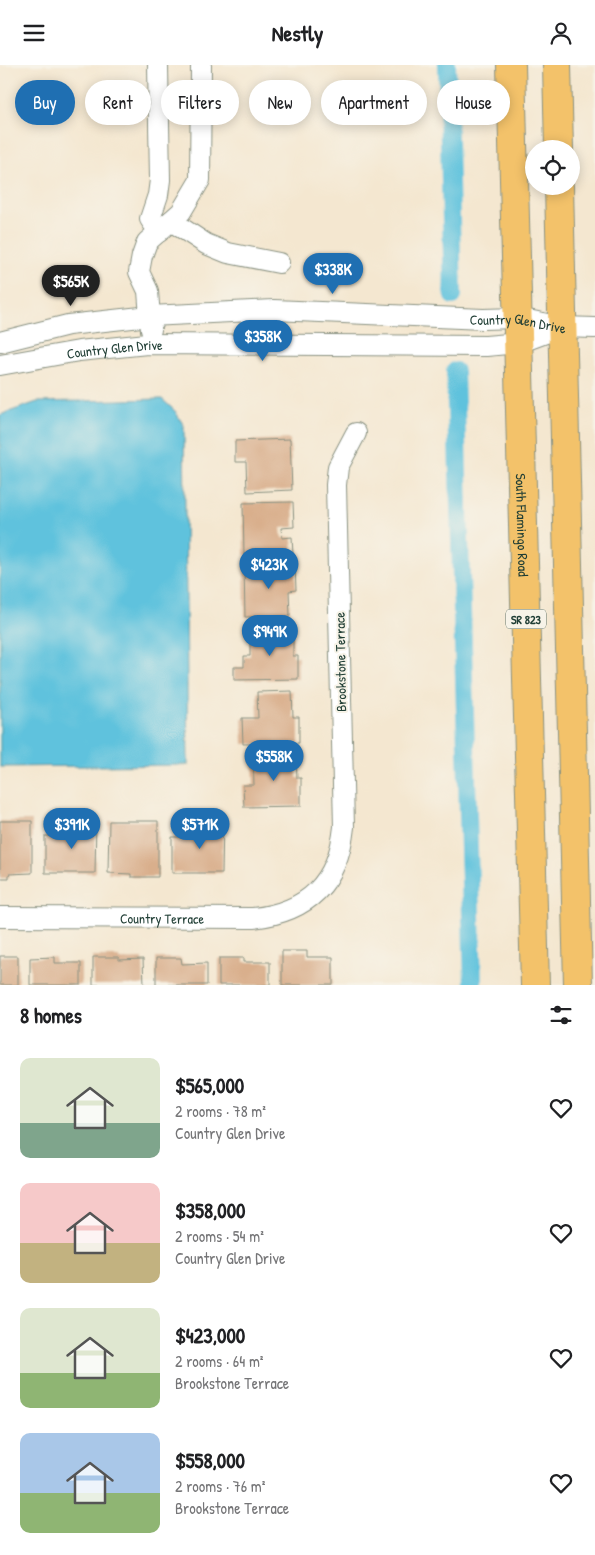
<!DOCTYPE html>
<meta charset="utf-8">
<style>
:root{--surface:#fff;--page:#f2f2f2;--text:#202124;--muted:#757577;--accent:#1f6fb2}
body{margin:0;font-family:"Patrick Hand",sans-serif;background:var(--page);color:var(--text);height:100vh;display:flex;flex-direction:column;font-size:19px;white-space:nowrap}
*{box-sizing:border-box;margin:0}
p{font-size:16px;color:var(--muted)}
.icon{flex:none;width:28px;height:28px;fill:none;stroke:currentColor;stroke-width:2;stroke-linecap:round;stroke-linejoin:round}
.map{position:relative;height:920px;overflow:hidden}
.drawer{display:flex;flex-direction:column;background:var(--surface);flex:1}
.drawer>*{flex:none}
.banner{position:absolute;left:15px;top:15px;width:565px;height:45px;display:flex;gap:10px}
.controls{position:absolute;left:525px;top:75px;display:grid;gap:10px}
.controls a{display:grid;place-items:center;width:55px;height:55px;border-radius:50%;background:var(--surface);box-shadow:0 2px 12px #0003;font-size:25px}
.price{position:absolute;translate:-50% -42px;padding:0 11px;border-radius:18px;background:var(--accent);color:#fff;font-size:16px;line-height:32px;filter:drop-shadow(0 1px 2px #0008)}
.price::after{content:'';position:absolute;left:50%;top:30px;width:15px;height:11px;margin-left:-8px;background:inherit;clip-path:polygon(0 0,100% 0,50% 100%)}
.price.on{background:#222;color:#fff}
ul{padding:0;list-style:none}
li{display:flex;align-items:center;gap:15px;height:125px;padding:0 20px}
li span{display:grid;place-items:center;flex:none;width:140px;height:100px;border-radius:10px;color:#555}
li>.icon{margin-inline-start:auto}
span .icon{width:60px;height:60px;fill:#fffc;stroke-width:1}
li b{font-size:21px}
h2{display:flex;justify-content:space-between;align-items:center;height:60px;padding:0 20px;font-size:21px}
.chip{padding:0 18px;border-radius:22px;background:var(--surface);box-shadow:0 2px 12px #0003;font-size:18px;line-height:45px}
.chip.on{background:var(--accent);color:#fff}
header{display:flex;justify-content:space-between;align-items:center;height:65px;padding:0 20px;background:var(--surface);font-size:22px;font-weight:800}
.map>svg:first-child{display:block}
</style>
<header><svg class="icon" aria-label="menu" viewBox="0 0 24 24"><path d="M4 6h16M4 12h16M4 18h16"/></svg>Nestly<svg class="icon" aria-label="person" viewBox="0 0 24 24"><circle cx="12" cy="8" r="4"/><path d="M4 21q1-7 8-7t8 7"/></svg></header>
<div class="map">
<svg width="595" height="920" viewBox="0 0 595 920">
<rect width="100%" height="100%" fill="#f7f3e8"/>
<filter id="ink" filterUnits="userSpaceOnUse"><feTurbulence type="fractalNoise" baseFrequency=".02" numOctaves="2"/><feDisplacementMap in="SourceGraphic" scale="10" xChannelSelector="R" yChannelSelector="G"/><feConvolveMatrix kernelMatrix="1 2 1 2 8 2 1 2 1" color-interpolation-filters="sRGB"/></filter>
<filter id="wash" filterUnits="userSpaceOnUse"><feTurbulence type="fractalNoise" baseFrequency=".0096" numOctaves="4" result="noise"/><feDisplacementMap in="SourceGraphic" scale="20" xChannelSelector="R" yChannelSelector="G"/><feGaussianBlur stdDeviation="1.12" result="paint"/><feColorMatrix in="noise" values="0 0 0 0 0 0 0 0 0 0 0 0 0 0 0 0 0 1.4 0 .05"/><feComposite in="paint" operator="in"/></filter>
<g filter="url(#wash)">
<rect width="100%" height="100%" fill="#f4e7d0"/>
<path fill="#5fc2dd" stroke="#3f8088" d="M162,334L175,346L184,361L188,700L0,702V350L37,337Z"/>
<g fill="none" stroke-linecap="round" stroke-linejoin="round">
<path stroke="#5fc2dd" stroke-width="18" d="M447,0L453,231
M455,306L473,920"/>
</g>
<g id="blocks">
<path fill="#d9af8c" d="M290,374L292,425L247,427L246,397H235V376Z
M293,437L294,462L281,463L282,473L292,472L293,489L244,490L243,438Z
M295,500L296,525L289,526L290,551L245,552L244,501Z
M250,564H293V591H298V614L234,615V602H244V591H250Z
M292,626L293,652H299V678L243,679L242,653H258L257,627Z
M296,689L297,713H301V741L244,742L243,720H254L253,690Z
M71,755H96L95,808H45V771H70Z
M198,755H223L222,808H172V772H197Z
M0,756H32V808L9,809V813H0Z
M109,756H158V812H131V809L108,808Z
M282,886H307V892H333V920H282Z
M0,891H18V920H0Z
M55,892V898H81V920H30V893Z
M93,892H119V895L143,894L144,920H93Z
M156,893H181L182,899L207,898V920H156Z
M219,893H244V897H270V920H219Z"/>
</g>
</g>
<g filter="url(#ink)">
<use href="#blocks" fill-opacity="0" stroke="#8a9282" stroke-width="1"/>
<g fill="none" stroke-linecap="round" stroke-linejoin="round">
<g stroke="#8a9282" stroke-width="22">
<g id="minor">
<path d="M158,0L160,115L158,130L150,154L159,167"/>
<path d="M171,156L206,179L228,188L279,198"/>
<path d="M151,265L148,226L139,207L142,191L147,177L181,147L200,115L201,0"/>
<path id="s1" d="M0,277L68,260L150,251L274,245L483,254L518,253L562,262L595,263"/>
<path id="s2" d="M0,300L79,286L147,279L486,281L519,278L562,262"/>
<path id="s3" d="M0,852L253,853C308,847 338,818 344,762L336,420L338,402L356,368"/>
</g>
</g>
<g stroke="#8a9282" stroke-width="30">
<g id="highway">
<path id="s4" d="M511,0L535,920"/>
<path d="M557,0L559,84"/>
<path d="M559,121L578,920"/>
</g>
</g>
<use href="#minor" stroke="#fff" stroke-width="20"/>
<use href="#highway" stroke="#f3c26a" stroke-width="28"/>
</g>
</g>
<g text-anchor="middle" dominant-baseline="central" stroke-width="4" stroke-linejoin="round" paint-order="stroke">
<rect fill="#f7f3e8" stroke="#60746a" stroke-width="1" x="506" y="544.5" width="40" height="19" rx="4"/>
<g font-size="12" font-weight="bold" fill="#1f3d34">
<text x="526" y="554">SR 823</text>
</g>
<g font-size="14" fill="#1f3d34" stroke="#f7f3e8">
<text stroke="none"><textPath href="#s1" startOffset="521">Country Glen Drive</textPath></text>
<text stroke="none"><textPath href="#s2" startOffset="116">Country Glen Drive</textPath></text>
<text stroke="none"><textPath href="#s4" startOffset="460">South Flamingo Road</textPath></text>
<text transform="translate(340 597) rotate(-91)">Brookstone Terrace</text>
<text stroke="none"><textPath href="#s3" startOffset="162">Country Terrace</textPath></text>
</g>
</g>
</svg>
<div class="controls">
<a><svg class="icon" aria-label="locate" viewBox="0 0 24 24"><circle cx="12" cy="12" r="6"/><path d="M12 2v4M12 18v4M2 12h4M18 12h4"/></svg></a>
</div>
<b class="price" style="left:333px;top:230px">$338K</b>
<b class="price on" style="left:71px;top:242px">$565K</b>
<b class="price" style="left:263px;top:297px">$358K</b>
<b class="price" style="left:269px;top:525px">$423K</b>
<b class="price" style="left:270px;top:592px">$949K</b>
<b class="price" style="left:274px;top:717px">$558K</b>
<b class="price" style="left:72px;top:785px">$391K</b>
<b class="price" style="left:200px;top:785px">$571K</b>
<div class="banner">
<a class="chip on">Buy</a>
<a class="chip">Rent</a>
<a class="chip">Filters</a>
<a class="chip">New</a>
<a class="chip">Apartment</a>
<a class="chip">House</a>
</div>
</div>
<section class="drawer">
<h2>8 homes<svg class="icon" aria-label="filters" viewBox="0 0 24 24"><path d="M4 7h16M4 17h16"/><circle cx="9" cy="7" r="2"/><circle cx="15" cy="17" r="2"/></svg></h2>
<ul>
<li><span style="background:linear-gradient(#dfe7d0 65%,#7fa58c 0)"><svg class="icon" aria-label="home" viewBox="0 0 24 24"><path d="M3 11l9-7 9 7M6 9v11h12V9"/></svg></span><div><b>$565,000</b><p>2 rooms · 78 m²</p><p>Country Glen Drive</p></div><svg class="icon" aria-label="heart" viewBox="0 0 24 24"><path d="M12 20l-8-8c-3-5 5-10 8-4 3-6 11-1 8 4z"/></svg></li>
<li><span style="background:linear-gradient(#f6c9c9 60%,#c2b280 0)"><svg class="icon" aria-label="home" viewBox="0 0 24 24"><path d="M3 11l9-7 9 7M6 9v11h12V9"/></svg></span><div><b>$358,000</b><p>2 rooms · 54 m²</p><p>Country Glen Drive</p></div><svg class="icon" aria-label="heart" viewBox="0 0 24 24"><path d="M12 20l-8-8c-3-5 5-10 8-4 3-6 11-1 8 4z"/></svg></li>
<li><span style="background:linear-gradient(#dfe7d0 65%,#8fb573 0)"><svg class="icon" aria-label="home" viewBox="0 0 24 24"><path d="M3 11l9-7 9 7M6 9v11h12V9"/></svg></span><div><b>$423,000</b><p>2 rooms · 64 m²</p><p>Brookstone Terrace</p></div><svg class="icon" aria-label="heart" viewBox="0 0 24 24"><path d="M12 20l-8-8c-3-5 5-10 8-4 3-6 11-1 8 4z"/></svg></li>
<li><span style="background:linear-gradient(#a9c7e8 60%,#8fb573 0)"><svg class="icon" aria-label="home" viewBox="0 0 24 24"><path d="M3 11l9-7 9 7M6 9v11h12V9"/></svg></span><div><b>$558,000</b><p>2 rooms · 76 m²</p><p>Brookstone Terrace</p></div><svg class="icon" aria-label="heart" viewBox="0 0 24 24"><path d="M12 20l-8-8c-3-5 5-10 8-4 3-6 11-1 8 4z"/></svg></li>
</ul>
</section>
